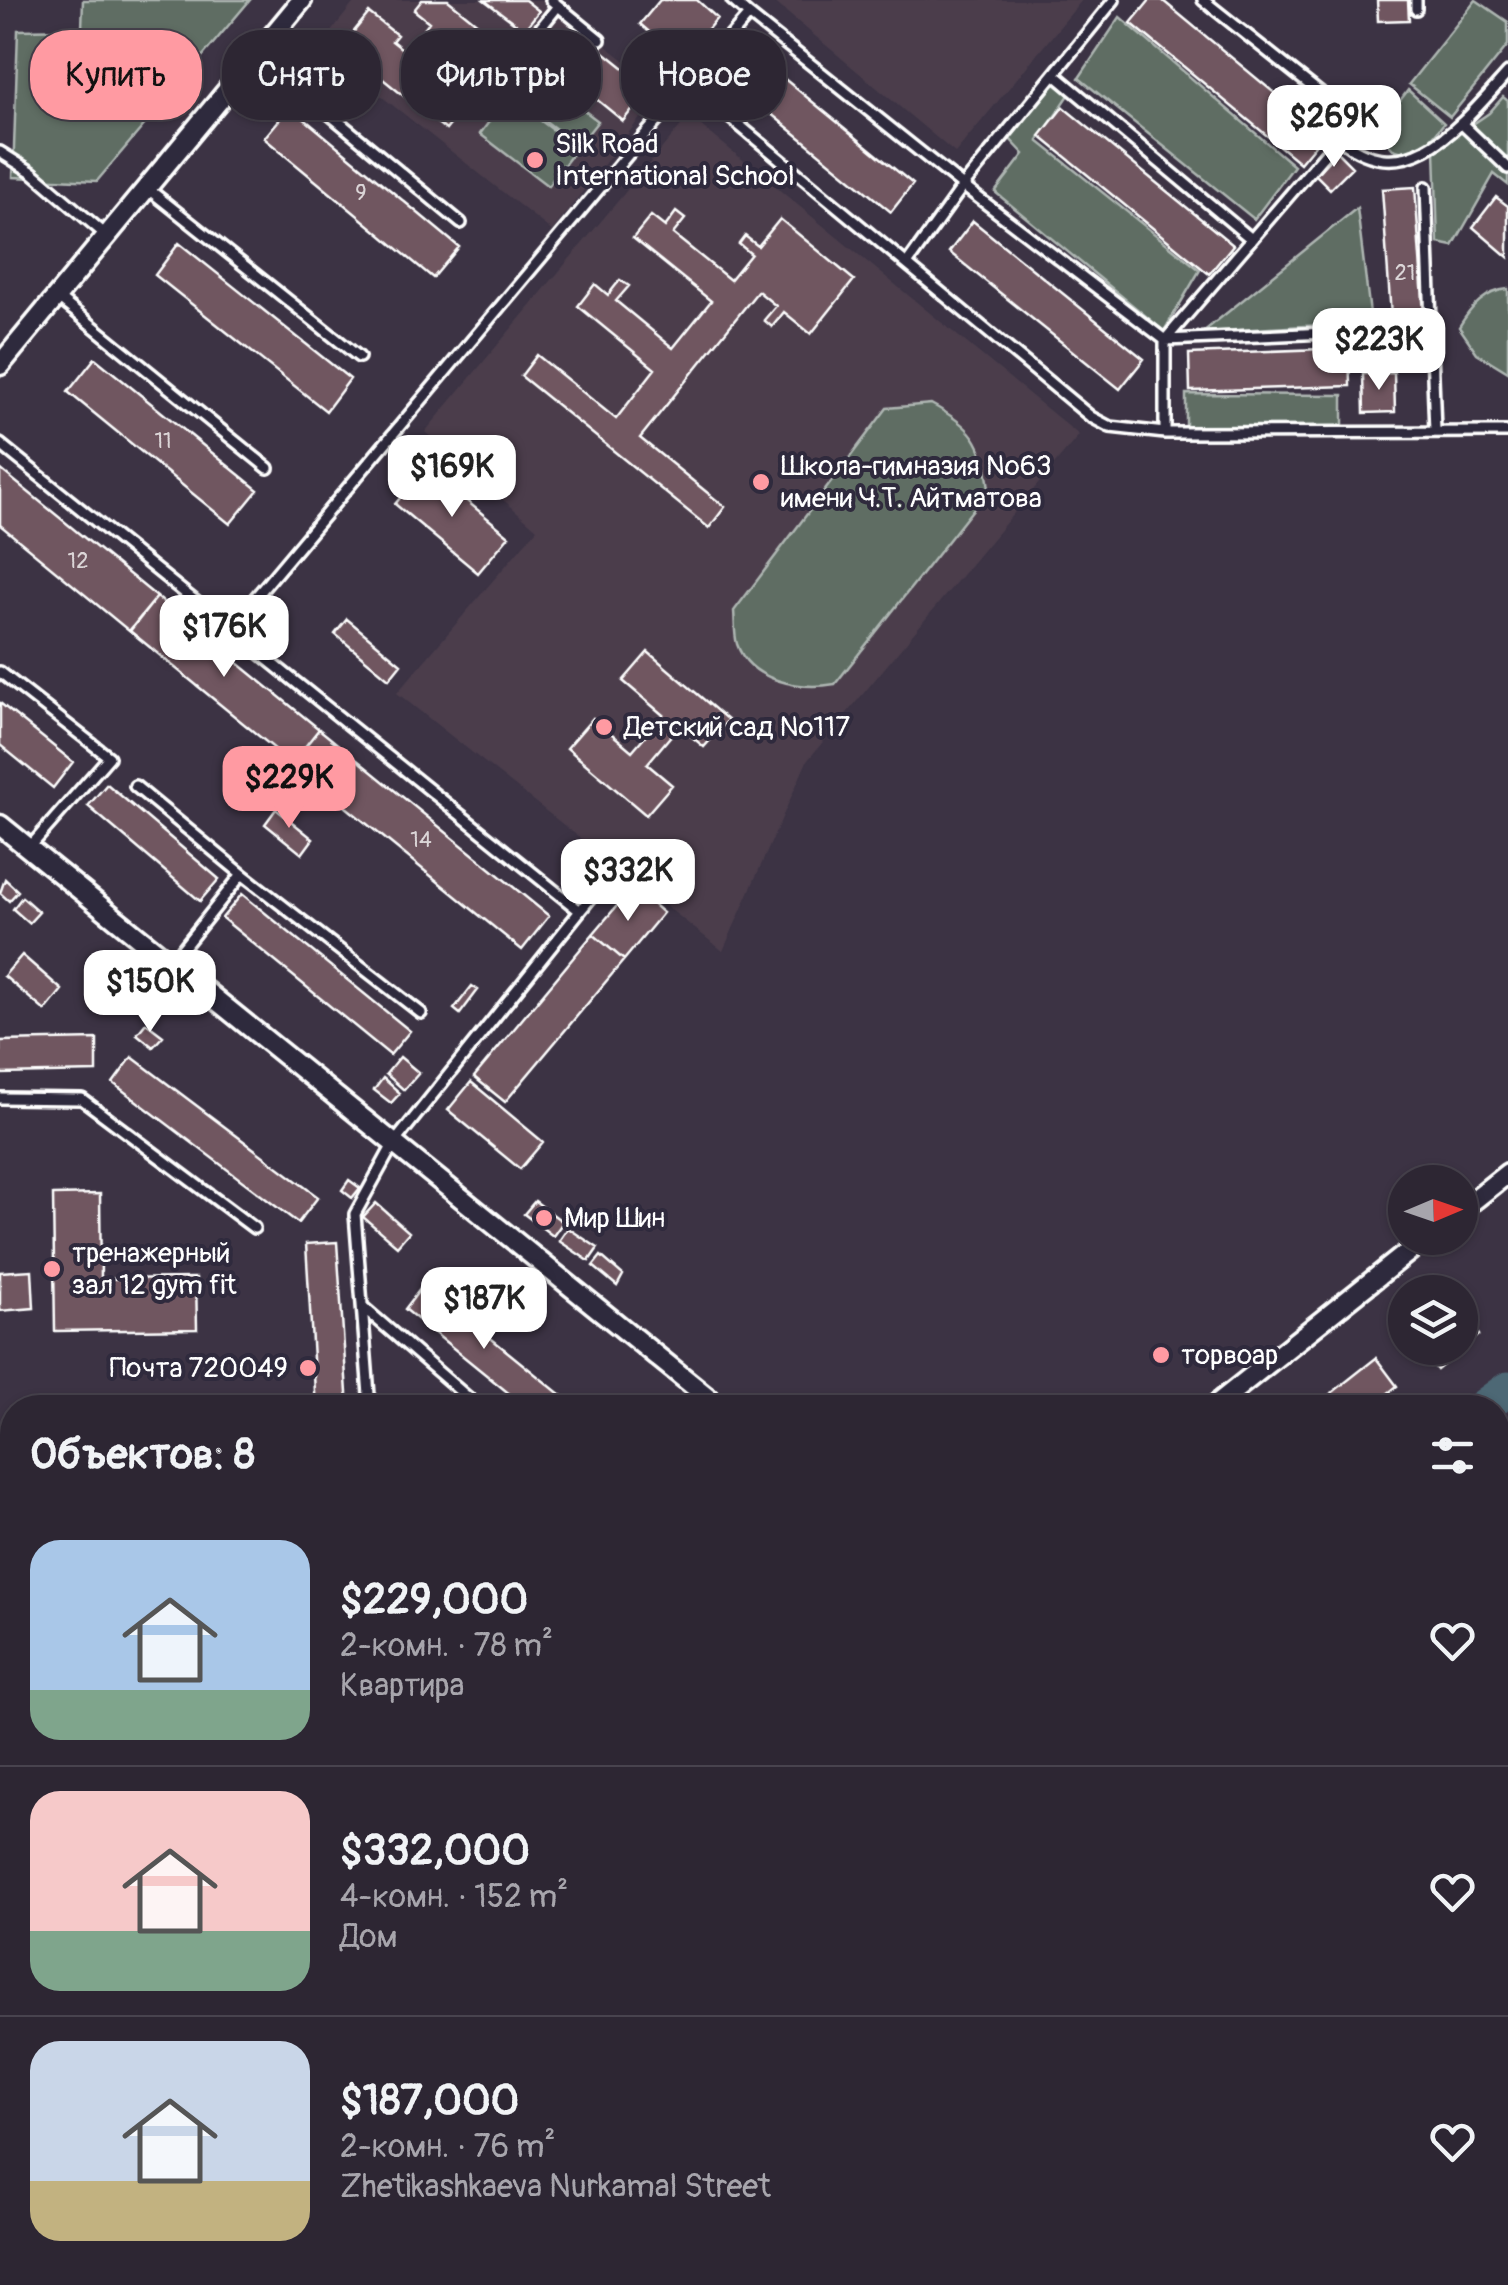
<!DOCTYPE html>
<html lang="ru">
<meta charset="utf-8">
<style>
:root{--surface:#2d2633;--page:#352e3b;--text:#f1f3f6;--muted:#a7a5ac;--line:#48434e;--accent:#ff9aa2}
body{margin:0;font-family:Pangolin,sans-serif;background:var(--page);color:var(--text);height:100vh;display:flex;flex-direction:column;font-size:38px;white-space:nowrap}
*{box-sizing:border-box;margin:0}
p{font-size:32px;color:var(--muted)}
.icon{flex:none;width:55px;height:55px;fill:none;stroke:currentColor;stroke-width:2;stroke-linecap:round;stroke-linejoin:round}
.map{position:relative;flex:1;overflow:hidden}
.side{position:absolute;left:0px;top:1395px;width:1510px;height:890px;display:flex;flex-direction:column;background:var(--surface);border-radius:40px 40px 0 0;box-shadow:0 2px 8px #0004,0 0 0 2px var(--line)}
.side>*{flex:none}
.banner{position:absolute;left:30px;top:30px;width:1000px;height:90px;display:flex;gap:20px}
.needle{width:65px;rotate:88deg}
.controls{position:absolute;left:1388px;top:1165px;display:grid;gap:20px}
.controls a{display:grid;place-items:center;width:90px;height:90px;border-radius:50%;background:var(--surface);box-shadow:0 2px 8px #0004,0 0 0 2px var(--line);font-size:50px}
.price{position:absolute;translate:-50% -85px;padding:0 22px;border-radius:20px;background:#fff;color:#222;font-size:32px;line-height:65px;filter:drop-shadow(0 2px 5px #0008)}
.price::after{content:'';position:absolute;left:50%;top:60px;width:30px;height:22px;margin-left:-15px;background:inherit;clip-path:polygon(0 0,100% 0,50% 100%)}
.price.on{background:var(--accent);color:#111}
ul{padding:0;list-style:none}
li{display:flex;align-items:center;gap:30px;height:250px;padding:0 30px}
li+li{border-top:2px solid var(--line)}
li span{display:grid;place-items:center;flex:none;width:280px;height:200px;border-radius:30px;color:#555}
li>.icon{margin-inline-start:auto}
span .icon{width:120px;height:120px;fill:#fffc;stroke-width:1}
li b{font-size:42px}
h2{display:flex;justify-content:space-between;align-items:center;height:120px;padding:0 30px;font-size:42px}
.tag{padding:0 35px;border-radius:40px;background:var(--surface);box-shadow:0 2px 8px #0004,0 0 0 2px var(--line);font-size:35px;line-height:90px}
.tag.on{background:var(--accent);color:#111}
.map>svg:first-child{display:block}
</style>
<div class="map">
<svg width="1508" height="2285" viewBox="0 0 1508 2285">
<rect width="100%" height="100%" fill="#3c3344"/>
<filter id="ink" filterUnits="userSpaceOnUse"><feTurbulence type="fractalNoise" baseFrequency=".01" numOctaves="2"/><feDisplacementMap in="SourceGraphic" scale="20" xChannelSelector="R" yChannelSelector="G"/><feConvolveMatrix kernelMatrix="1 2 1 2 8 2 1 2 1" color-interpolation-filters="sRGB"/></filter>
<g filter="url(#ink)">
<path fill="#4b3e4c" d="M356,0H548L662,90L552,231L319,47Z
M772,0H1082L955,153Z
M689,116L1079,435L807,761L723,951L397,693L537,529L425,432Z"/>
<path fill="#5e6d64" stroke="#aeb6b2" stroke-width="2.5" d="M83,0H250L97,181L13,177L18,30L82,29Z
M1476,0L1508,22V45L1450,117L1409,84Z
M1120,17L1294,166L1254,219L1079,78Z
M532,71L598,121L578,146L513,96Z
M1056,83L1069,95L1038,141L1200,270L1164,331L995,192L1024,154L1008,137Z
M1408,90L1444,123L1430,140L1405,153L1393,149L1377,131Z
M508,96L577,148L548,186L480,134Z
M1503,97L1508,101V185L1494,174L1453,246L1438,243L1435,150L1489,113Z
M1357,208L1371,322L1203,332Z
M1508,289V372L1477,353L1459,327C1471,307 1485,291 1508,289Z
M1186,394L1343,395V427L1186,426Z
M931,404C972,426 984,442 989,489L835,684C801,690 750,682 737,644C734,634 735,621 734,611L887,408Z
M1508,1505V2285H471L489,2272H1498V1513Z"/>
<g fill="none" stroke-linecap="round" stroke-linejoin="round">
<path stroke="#4d6774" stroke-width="35" d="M1482,1408L1508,1389
M369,2285L389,2272"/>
</g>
<path fill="#6f5760" stroke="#fff" stroke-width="2.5" d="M422,0H448L510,50L446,130L342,46L369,13L397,35L392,41L406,52L429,22L414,10Z
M484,0H525L539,11L524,30Z
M660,0H697L717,18L682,60L640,24Z
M1150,0H1162L1324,134L1300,163L1131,23Z
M1377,0H1408L1409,20L1378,21Z
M594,44L649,88L623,121L568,76Z
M776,72L913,184L891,212L753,99Z
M290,107L459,247L433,278L264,138Z
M1063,107L1233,245L1209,274L1040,136Z
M1337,152L1352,167L1330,189L1315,174Z
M1415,187L1427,357L1394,359L1382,189Z
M1496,197L1508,206V257L1473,227Z
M676,212L685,219L673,234L730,280L751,254L739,244L745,236L758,246L780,219L854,280L811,334L784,312L772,327L764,320L776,306L758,291L640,438L725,507L709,528L521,376L537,355L616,419L655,369L578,306L595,284L608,295L620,280L629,286L616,301L673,348L711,301L633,238L651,216L665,227Z
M973,221L1144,359L1120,389L949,252Z
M179,243L350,379L326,411L155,275Z
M1349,348L1350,386L1190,391L1189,354Z
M95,358L258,490L230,524L68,392Z
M1394,373L1395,412L1364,413L1363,374Z
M426,467L509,536L478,573L395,504Z
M0,469L157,597L129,631L0,525Z
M157,597L319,729L292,763L130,631Z
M347,619L401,664L389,679L335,634Z
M648,652L728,720L704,747L679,726L647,764L672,785L646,815L567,748L593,718L632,751L663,715L623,681Z
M0,703L73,762L53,788L0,745Z
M319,729L549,916L522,950L292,763Z
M107,784L219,879L200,901L88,806Z
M276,809L313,839L302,854L265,824Z
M5,879L18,891L9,901L0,893Z
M633,887L663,913L624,960L593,934Z
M242,894L410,1031L390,1055L222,918Z
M22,897L39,912L29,923L13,909Z
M593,934L624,960L505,1102L474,1077Z
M22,955L62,990L45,1011L4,976Z
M472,986L478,990L460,1014L454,1009Z
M111,988L123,996L114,1007L103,999Z
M146,1023L163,1036L153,1047L137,1034Z
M97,1039V1072L0,1074V1041Z
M132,1057L318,1197L298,1223L113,1083Z
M400,1057L419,1073L404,1090L386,1074Z
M383,1078L400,1093L391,1103L374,1090Z
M471,1082L543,1142L520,1169L448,1110Z
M349,1180L360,1188L352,1198L342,1190Z
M100,1194L101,1279L196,1278L197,1329L55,1331L53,1195Z
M535,1201L563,1222L553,1236L524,1214Z
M376,1203L409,1232L397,1246L363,1217Z
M568,1228L598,1248L589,1261L559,1241Z
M337,1242L348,1408H316L306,1244Z
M601,1256L623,1275L617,1286L593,1266Z
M32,1270L34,1308L0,1311V1272Z
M424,1284L577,1408H527L405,1309Z
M1461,1313L1479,1335L1437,1370L1419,1348H1460Z
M1376,1358L1397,1386L1370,1408H1322L1319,1403Z
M8,1802L12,1807V1882L0,1867V1809Z
M8,2126H12V2210L3,2211L0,2145H8Z
M1508,2210V2251L1498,2254V2213Z
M218,2272H275L260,2285H203Z"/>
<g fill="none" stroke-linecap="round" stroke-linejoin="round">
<g stroke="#fff" stroke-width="16">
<path id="lane" d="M551,0L600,40
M1203,0L1354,120L1165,340V433L1508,432
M1416,0V9
M749,15L963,186L1114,0
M534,36L558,6
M257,54L461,223
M1054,74L1249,237
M692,86L1091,417L1110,427L1165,433
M1461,123L1508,168
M1337,137C1407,196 1461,125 1508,73
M0,152L32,172L107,236
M1426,187L1435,431
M147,188L359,357
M907,264L963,186L1165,340L1327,333
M57,297L268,468
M0,444L580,911L394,1143L355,1214L370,1408
M229,629L630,152L749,15L732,0
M0,672L109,757L29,848
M135,786L242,874L171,963
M242,874L421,1013
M580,911L607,878
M0,1098L82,1099L254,1228
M363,1307L480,1408
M217,1408H221
M0,1509L12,1531
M268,2285L284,2272"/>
</g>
<g stroke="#fff" stroke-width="25">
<path id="street" d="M0,365L302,0
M0,825L721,1408
M1460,1211L1508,1173
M1212,1408L1426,1238
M0,2012L12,2033
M147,2285L162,2272"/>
</g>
<use href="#lane" stroke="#2f2a3d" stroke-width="9"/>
<use href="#street" stroke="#2f2a3d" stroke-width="18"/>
</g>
</g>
<g fill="#ff9aa2" stroke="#2f2a3d" stroke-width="4">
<circle cx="535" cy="160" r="10"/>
<circle cx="761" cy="482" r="10"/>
<circle cx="604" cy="727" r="10"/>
<circle cx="544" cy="1218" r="10"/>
<circle cx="52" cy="1269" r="10"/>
<circle cx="1161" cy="1355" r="10"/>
<circle cx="308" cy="1368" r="10"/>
</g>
<g text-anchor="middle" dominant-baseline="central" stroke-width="8" stroke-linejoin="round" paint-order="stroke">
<g font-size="22" fill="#dbd5d7">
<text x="361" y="193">9</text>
<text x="1405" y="273">21</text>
<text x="163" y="441">11</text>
<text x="78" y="561">12</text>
<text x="421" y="840">14</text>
</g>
<g font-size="28" fill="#fff" stroke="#2f2a3d" text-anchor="start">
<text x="555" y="144">Silk Road<tspan x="555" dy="32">International School</tspan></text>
<text x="781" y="466">Школа-гимназия №63<tspan x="781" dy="32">имени Ч.Т. Айтматова</tspan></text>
<text x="624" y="727">Детский сад №117</text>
<text x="564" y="1218">Мир Шин</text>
<text x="72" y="1253">тренажерный<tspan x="72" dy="32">зал 12 gym fit</tspan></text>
<text x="1181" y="1355">торвоар</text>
<text x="288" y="1368" text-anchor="end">Почта 720049</text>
</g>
</g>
</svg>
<div class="controls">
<a><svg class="needle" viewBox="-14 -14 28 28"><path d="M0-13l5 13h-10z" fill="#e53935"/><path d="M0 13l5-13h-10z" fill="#a7a5ac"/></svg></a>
<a><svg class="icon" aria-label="layers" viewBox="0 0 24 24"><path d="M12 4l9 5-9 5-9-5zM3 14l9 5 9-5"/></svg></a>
</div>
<b class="price" style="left:1334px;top:170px">$269K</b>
<b class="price" style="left:1379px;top:393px">$223K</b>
<b class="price" style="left:452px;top:520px">$169K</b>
<b class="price" style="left:224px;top:680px">$176K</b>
<b class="price on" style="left:289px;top:831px">$229K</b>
<b class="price" style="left:628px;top:924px">$332K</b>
<b class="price" style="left:150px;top:1035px">$150K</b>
<b class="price" style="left:484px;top:1352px">$187K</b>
<div class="banner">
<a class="tag on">Купить</a>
<a class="tag">Снять</a>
<a class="tag">Фильтры</a>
<a class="tag">Новое</a>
</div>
<section class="side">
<h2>Объектов: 8<svg class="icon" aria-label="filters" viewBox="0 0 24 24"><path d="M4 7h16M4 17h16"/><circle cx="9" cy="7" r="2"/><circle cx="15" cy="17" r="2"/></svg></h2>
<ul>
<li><span style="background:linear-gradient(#a9c7e8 75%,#7fa58c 0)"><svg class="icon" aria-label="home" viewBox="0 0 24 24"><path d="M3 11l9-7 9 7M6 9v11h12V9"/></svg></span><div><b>$229,000</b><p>2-комн. · 78 m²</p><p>Квартира</p></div><svg class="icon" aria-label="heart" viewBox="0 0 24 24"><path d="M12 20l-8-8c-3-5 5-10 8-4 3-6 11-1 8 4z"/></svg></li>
<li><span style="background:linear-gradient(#f6c9c9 70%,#7fa58c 0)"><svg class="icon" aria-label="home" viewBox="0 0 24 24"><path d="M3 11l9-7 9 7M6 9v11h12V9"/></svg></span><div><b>$332,000</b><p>4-комн. · 152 m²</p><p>Дом</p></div><svg class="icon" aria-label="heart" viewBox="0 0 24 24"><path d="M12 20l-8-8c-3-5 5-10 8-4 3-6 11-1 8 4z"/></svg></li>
<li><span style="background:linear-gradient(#c9d6e8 70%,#c2b280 0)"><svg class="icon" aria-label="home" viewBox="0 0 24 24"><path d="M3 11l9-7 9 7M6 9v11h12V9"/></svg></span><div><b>$187,000</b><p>2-комн. · 76 m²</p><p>Zhetikashkaeva Nurkamal Street</p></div><svg class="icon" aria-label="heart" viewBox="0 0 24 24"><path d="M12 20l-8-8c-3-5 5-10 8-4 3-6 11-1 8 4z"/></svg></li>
</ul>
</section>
</div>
